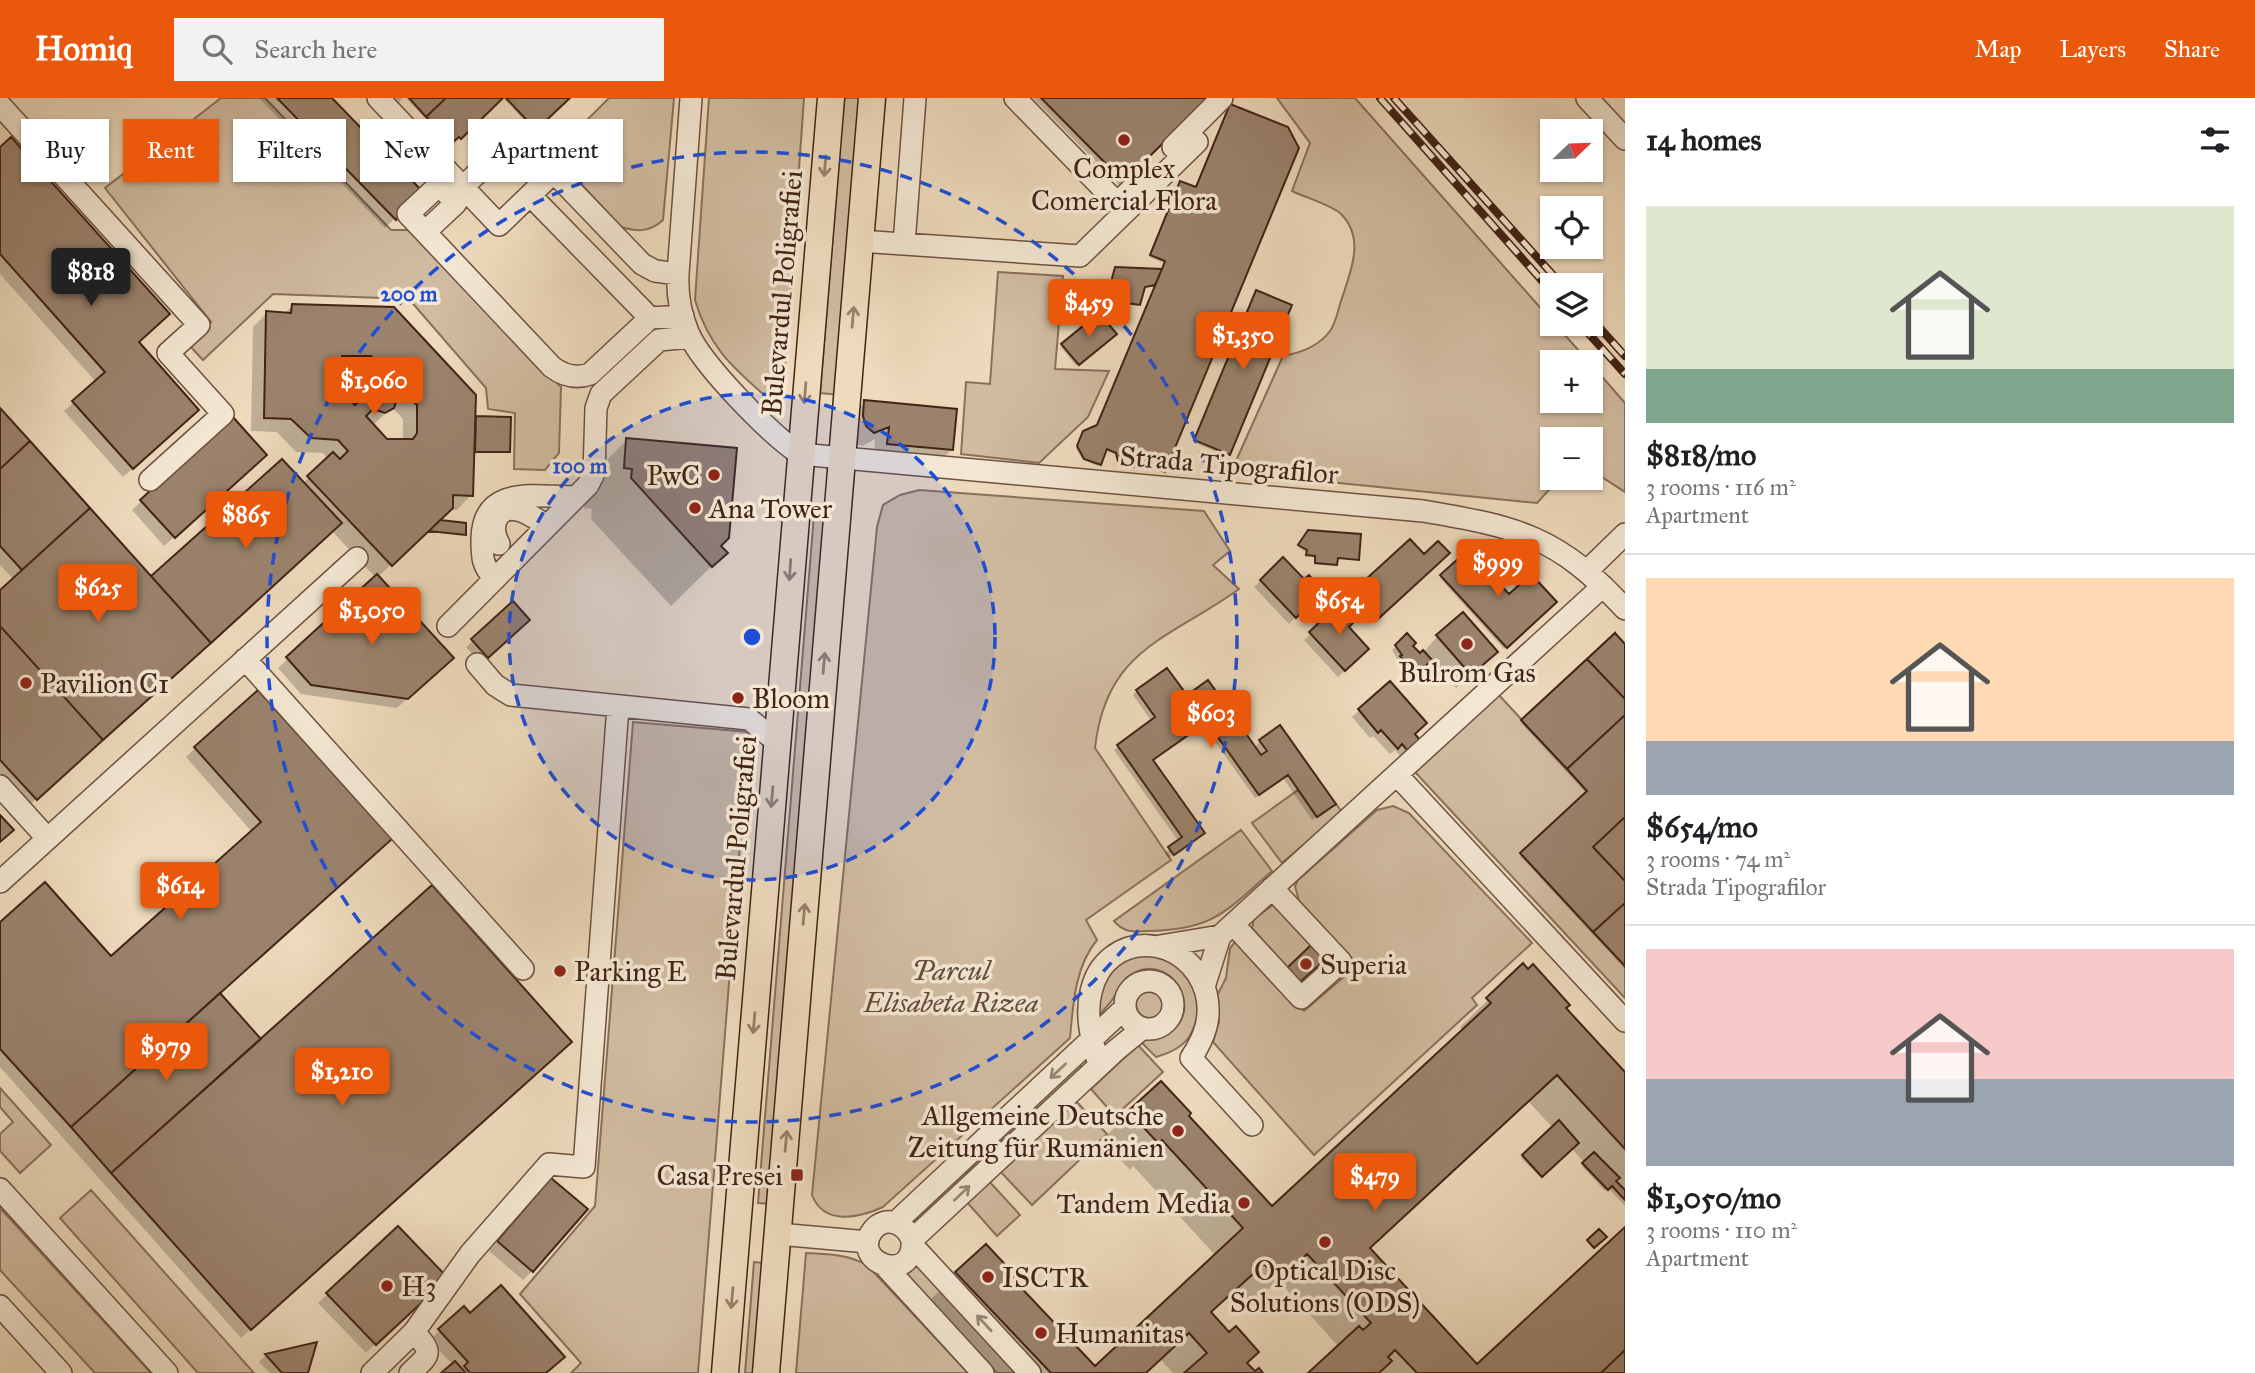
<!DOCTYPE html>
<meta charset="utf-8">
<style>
:root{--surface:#fff;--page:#f2f2f2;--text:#202124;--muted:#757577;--line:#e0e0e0;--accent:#ea580c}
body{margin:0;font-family:"IM FELL Great Primer",serif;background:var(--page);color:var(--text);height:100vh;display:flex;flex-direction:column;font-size:26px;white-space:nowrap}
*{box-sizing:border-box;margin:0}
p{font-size:23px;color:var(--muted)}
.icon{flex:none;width:38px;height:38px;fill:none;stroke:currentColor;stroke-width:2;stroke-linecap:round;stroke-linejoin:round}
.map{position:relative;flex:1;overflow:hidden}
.panel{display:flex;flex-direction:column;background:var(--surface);width:630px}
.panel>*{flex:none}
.banner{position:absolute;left:21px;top:21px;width:665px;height:63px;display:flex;gap:14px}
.needle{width:46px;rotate:67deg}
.fabs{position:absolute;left:1540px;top:21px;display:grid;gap:14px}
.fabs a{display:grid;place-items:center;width:63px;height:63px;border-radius:0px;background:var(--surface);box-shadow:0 2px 5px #0004;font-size:35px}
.price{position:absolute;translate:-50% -60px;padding:0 16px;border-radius:7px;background:var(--accent);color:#fff;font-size:23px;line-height:46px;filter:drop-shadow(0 2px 4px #0008)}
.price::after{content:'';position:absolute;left:50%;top:42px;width:21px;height:16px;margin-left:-10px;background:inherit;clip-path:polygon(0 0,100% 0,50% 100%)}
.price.active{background:#222;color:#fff}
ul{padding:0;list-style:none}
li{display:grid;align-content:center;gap:14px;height:371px;padding:0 21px}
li+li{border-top:2px solid var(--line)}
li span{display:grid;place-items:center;height:217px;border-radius:0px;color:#555}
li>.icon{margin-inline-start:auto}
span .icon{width:126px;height:126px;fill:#fffc;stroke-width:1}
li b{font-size:30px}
h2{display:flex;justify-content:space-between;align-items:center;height:84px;padding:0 21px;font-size:30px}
.pill{padding:0 24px;border-radius:0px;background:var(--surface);box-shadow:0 2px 5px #0004;font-size:24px;line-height:63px}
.pill.active{background:var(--accent);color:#fff}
header{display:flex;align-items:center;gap:42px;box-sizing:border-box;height:98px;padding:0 35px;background:var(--accent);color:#fff}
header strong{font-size:33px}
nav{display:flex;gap:38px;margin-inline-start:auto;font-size:24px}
.search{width:490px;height:63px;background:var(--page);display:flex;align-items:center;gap:18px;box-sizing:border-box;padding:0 24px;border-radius:0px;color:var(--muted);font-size:26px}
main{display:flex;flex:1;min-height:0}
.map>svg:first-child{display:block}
</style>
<header>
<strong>Homiq</strong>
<div class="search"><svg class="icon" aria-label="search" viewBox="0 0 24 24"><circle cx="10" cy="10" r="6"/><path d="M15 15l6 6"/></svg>Search here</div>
<nav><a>Map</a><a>Layers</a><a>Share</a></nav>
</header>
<main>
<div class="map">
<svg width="1625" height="1275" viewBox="0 0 1625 1275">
<rect width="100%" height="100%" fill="#eedbbd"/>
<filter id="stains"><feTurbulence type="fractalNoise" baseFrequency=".00286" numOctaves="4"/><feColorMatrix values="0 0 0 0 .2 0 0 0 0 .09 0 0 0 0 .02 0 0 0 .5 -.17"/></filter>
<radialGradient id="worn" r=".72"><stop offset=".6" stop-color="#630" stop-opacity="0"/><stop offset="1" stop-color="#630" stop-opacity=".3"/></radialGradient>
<path fill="#d1bca1" stroke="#8a705c" stroke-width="2" d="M221,0H265L391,132H411L561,289L559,355L545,372L514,371L515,315L488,311L486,290L409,201L273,196L203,262L188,246L211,224L105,90Z
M609,0H674L663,122C650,134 638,134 621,129L553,56Z
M709,0H804L782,313C742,276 711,257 695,202Z
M844,0H866L841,297L820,295Z
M1277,0H1355L1552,223V226H1555L1589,264H1552V303H1591V266L1625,305V394L1591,372V341H1552V380H1560L1537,405L1231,374L1283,258C1300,255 1319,248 1330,233C1336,225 1338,212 1341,203C1350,175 1366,141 1341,116C1332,107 1304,99 1292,93L1310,45Z
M998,174L1063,178L1055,271L1109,273L1088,319L1039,365L961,356L966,284L990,286Z
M919,392L1204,413L1230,453L1213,467L1239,491C1170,541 1106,550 1095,650L1171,762L1086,822L1097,842C1075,868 1073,907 1070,940L883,1109C859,1120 824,1128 812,1097L877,429L883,407L900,397Z
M814,417L825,418L769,1106L758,1105Z
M1615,535L1625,868V900L1415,674L1498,596L1522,622Z
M633,624L749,634L698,1275H571L581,1265L520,1196L595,1108Z
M1298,692L1317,719L1336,706L1342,714L1282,765L1252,725Z
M1393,708L1409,715L1532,845L1472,900L1477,907L1314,1057L1213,944L1219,924L1217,898L1226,880L1230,850L1236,843L1304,913L1358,867L1299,803L1295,788L1298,782L1377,712Z
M1241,732L1272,773C1226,813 1214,832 1148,833C1134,834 1124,835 1114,823Z
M1274,806L1315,844L1287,870L1252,830L1254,821Z
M1141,855L1180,864L1201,901C1194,935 1191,949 1156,959L1141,944L1148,938C1213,937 1180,849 1132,876C1121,882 1119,893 1112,902C1108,908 1102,913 1098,919C1100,879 1104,871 1141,855Z
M1136 906a14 14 0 1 1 28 0a14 14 0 1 1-28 0Z
M1138,947L1163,974L1115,1018L1091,991Z
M1077,964L1084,972L970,1079L963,1071Z
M0,990L51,1047L20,1075L0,1053V1036L13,1024L0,1009Z
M1074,1001L1107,1036L1032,1107L998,1071Z
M987,1081L1020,1117L997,1138L965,1102Z
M91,1092L254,1275H198L60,1120Z
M0,1110L151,1275H95L0,1172Z
M806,1155C827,1156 848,1156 867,1167L968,1275H796Z
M754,1164L764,1165L755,1275H745Z
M918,1166L1019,1275H997L906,1177Z"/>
<path fill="#0003" fill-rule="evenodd" d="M259,0H329L398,71L411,58L400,47L432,16L430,13L424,19L406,0H502L418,79L408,68L401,75L421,95L385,130Z
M391,0H403L397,6Z
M503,0H567L533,32Z
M1033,0H1205L1119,87Z
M0,51L137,244L188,321L123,379L64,313L96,284L0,176Z
M1179,86L1164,373L1162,374L1141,367L1132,370L1117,364L1115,356L1105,352L1098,368L1083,362L1076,351L1082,337L1097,329L1155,188L1143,190L1137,208L1125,206L1128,194L1109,189L1114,173L1161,172L1164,165L1149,159Z
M1255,196L1229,356L1227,358L1193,344Z
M292,208L474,323L476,320L508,354H472L471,397L457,412L449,411L437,424L464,436L462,438L426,433L378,479L442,569L397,610L301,596L278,570L375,479L332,433L26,710L0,681V494L14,482L0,467V312L151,481L282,364L302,386L328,361L323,355L296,354L277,334L251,333L253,229L267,215L284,216ZM340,271L356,272L364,280L346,300L338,292ZM392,309L403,321V343L386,342L372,328Z
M1099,217L1114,236L1076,268L1061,249Z
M865,304L952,351L938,365L874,360L875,341L863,348L855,346L851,318Z
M232,320L256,366L164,448L132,412Z
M627,342L725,455L671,508L591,421L592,411L584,410L586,382Z
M1307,436L1357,461H1336L1334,468L1314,466V459H1305L1306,454L1298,449Z
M1410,443L1424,458L1447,455L1372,525L1354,505L1367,493L1362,488Z
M1468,454L1509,499L1555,504L1504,551L1440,480Z
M1283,462L1304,484L1327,489L1289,526L1254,489Z
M513,506L521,528L480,566L466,549Z
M1342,506L1347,529L1367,551L1338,579L1304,542Z
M1407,538L1411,548L1420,558L1438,538L1481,568L1456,590L1431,561L1411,580L1397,564L1398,562L1392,552Z
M1615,538L1625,549V871L1520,758L1587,696L1521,625Z
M1390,585L1413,636L1418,642L1400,658L1395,652L1390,656L1373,638L1370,640L1352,619Z
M1137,593L1186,599L1254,650L1260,643L1329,710L1312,722L1283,680L1255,700L1203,627L1151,663L1198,739L1169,760L1165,755L1179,744L1114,652L1152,624L1133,597Z
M195,650L389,741L218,896L260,943L561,954L241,1240L0,969V826L111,861L252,734L186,659Z
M1523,868L1625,977V1108L1608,1090L1605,1093L1582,1068L1585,1065L1571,1050L1540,1079L1521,1060L1553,1030L1528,1003L1368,1151L1477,1269L1625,1132L1623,1275H1311L1339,1249L1278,1182L1250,1208L1235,1192L1210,1215L1255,1275H1173L1160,1261L1145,1275H997L929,1203L986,1148L1010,1180L1094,1271L1216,1158L1133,1068L1130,1072L1102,1042L1130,1014L1187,1018L1272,1111L1463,933L1460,929Z
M542,1091L532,1173L523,1182L489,1153Z
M398,1130L437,1190L366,1255L318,1205Z
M440,1232L545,1275H443L453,1267L430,1242Z
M314,1246L306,1275H270L259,1264L266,1257Z"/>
<path fill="#9b836d" stroke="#422316" stroke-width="2" fill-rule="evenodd" d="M277,0H332L424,95L396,122Z
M409,0H446L426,19Z
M446,0H503L461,41L459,39L453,44L447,53L437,42L433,46L426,41L438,29L426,19Z
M506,0H570L536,32Z
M1041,0H1208L1124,84Z
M1230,6L1288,29L1299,50L1165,374L1143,366L1134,369L1118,363L1116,355L1107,351L1101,367L1084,361L1077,348L1083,333L1097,327L1162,171L1165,163L1150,157L1180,83L1196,89Z
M11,39L170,216L139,244L199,312L133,371L72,303L105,274L0,156V49Z
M1115,169L1162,171L1155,187L1145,189L1140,207L1126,205L1129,192L1110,188Z
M1256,192L1292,207L1230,357L1194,342Z
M292,206L394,209L476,297L473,398L453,397V410L392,468L307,378L333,354L340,361L348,353L338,342L311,340L291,321L264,320L266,213L291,215ZM342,258H371L389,277L384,283L374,276L362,279L357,289L362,300L355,307L340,292ZM397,286L417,307V335L413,341H387L366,318L373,311L385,315L394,310L397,301L392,290Z
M1099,215L1117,236L1079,267L1061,246Z
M864,302L957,311L953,352L887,346L889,329L874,335L866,328L863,318Z
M0,310L30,343L0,371Z
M232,318L267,357L175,440L140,402Z
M476,318L511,319L510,354H475Z
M626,340L737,350L729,440L721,448L728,455L712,469L631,380L632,371L624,370Z
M30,343L90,410L22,472L0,448V371Z
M282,361L342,425L211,545L151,478Z
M90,410L211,545L103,642L0,528V492Z
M440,422L466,425V437L429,433Z
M1308,432L1361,436L1359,462L1338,460L1337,467L1315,465V458L1306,457L1307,452L1298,447Z
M1410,441L1424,456L1438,443L1450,455L1377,522L1357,500L1370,488L1365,482Z
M1468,452L1509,496L1531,476L1557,504L1507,550L1440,477Z
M1283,459L1304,481L1309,477L1317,486L1322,482L1329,489L1296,520L1260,482Z
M377,476L454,560L408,601L311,587L286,559Z
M513,503L530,522L488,560L471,541Z
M1342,503L1349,511L1345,515L1353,525L1349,529L1369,551L1345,573L1309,534Z
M1463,514L1498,554L1471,577L1436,537Z
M0,528L103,642L37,702L0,662Z
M1407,535L1416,545L1413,548L1420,555L1423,552L1432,562L1416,577L1400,558L1402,557L1395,547Z
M1615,535L1625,546V601L1587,561Z
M1587,561L1625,601V617L1567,671L1521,622Z
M1167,570L1187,597L1208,582L1261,657L1267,653L1259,642L1280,627L1336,706L1317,719L1288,677L1259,697L1207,624L1153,662L1205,735L1174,757L1168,749L1182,739L1117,647L1155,619L1136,592Z
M1390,583L1427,625L1415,636L1420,642L1408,653L1402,646L1398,651L1381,632L1378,635L1358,611Z
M258,592L392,741L71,1029L0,951V824L45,784L111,858L261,724L194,649Z
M1625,617V719L1593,749L1625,783V805L1593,834L1520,755L1587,693L1567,671Z
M0,717L14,732L0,744Z
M1625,719V783L1593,749Z
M432,787L572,944L251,1232L111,1075Z
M1625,805V868L1593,834Z
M1311,847L1325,862L1300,884L1287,870Z
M1523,865L1528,871L1533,866L1570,907L1566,910L1625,974V1051L1557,977L1370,1150L1477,1266L1625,1129V1252L1601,1275H1417L1395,1252L1388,1259L1392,1263L1379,1275H1308L1359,1228L1363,1232L1371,1225L1307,1156L1279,1182L1264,1166L1211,1214L1229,1234L1236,1228L1259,1254L1247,1265L1255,1273L1259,1270L1263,1275H1184L1207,1255L1189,1235L1146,1275H1051L955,1174L986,1146L1015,1177L1012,1180L1095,1268L1243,1130L1162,1042L1158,1045L1128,1013L1161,983L1191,1015L1189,1018L1272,1108L1491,905L1486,900Z
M220,895L261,941L111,1075L71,1029Z
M1559,1022L1579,1045L1542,1079L1522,1057Z
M1594,1054L1620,1080L1616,1083L1625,1092V1102L1612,1088L1608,1092L1582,1065Z
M551,1080L588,1111L533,1174L497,1143Z
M398,1128L448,1180L376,1247L326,1195Z
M1599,1131L1607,1139L1594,1150L1587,1142Z
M501,1187L565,1259L546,1275H470L464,1268L468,1264L438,1231L464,1208L470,1215Z
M317,1244L308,1275H282L265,1256Z
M1625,1252V1275H1601Z
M455,1263L466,1275H441Z"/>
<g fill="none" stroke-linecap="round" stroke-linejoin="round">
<g stroke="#6d5140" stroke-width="24">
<path id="minor" d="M378,0L499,127L554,74
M691,0L678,176C677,196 680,215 688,234C701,266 770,336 800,356L1423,413C1518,429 1558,438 1625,511
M1015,0L1117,105L1136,87
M1587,0L1625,41
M0,7L199,227L168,255L223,316L150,382
M1173,49L1222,0
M463,89L512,41L521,40L642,166L655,173L678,176
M530,97L650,220
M425,134L408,116L439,87L456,105L425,134L552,269C564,278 576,281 590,276L650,220L683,218
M859,143L1080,158L1197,44
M904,146L915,0
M499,446C490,431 495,407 517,412C528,414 539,423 547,428
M1587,473L1625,436
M495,481C482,468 482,459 482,441C483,386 537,399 576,399
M448,528L588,387L594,375L596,310L601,296L659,242L690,239
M245,561L523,871
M477,566L495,587L511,597L749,621L777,644
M1397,677L1625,923
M0,688L47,740
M0,784L357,460
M1233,826L1301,900L1341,864L1272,790
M1160,848L1220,838
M1125 907a24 24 0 1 1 48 0a24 24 0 1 1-48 0Z
M1204,889L1220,838L1603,488
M1099,967C1092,943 1085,919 1091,894C1105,830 1189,834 1206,895C1212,919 1205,939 1191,960L1252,1027
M0,1091L167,1275
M896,1124L1125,910
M778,1136L868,1144
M912,1142C906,1126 886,1116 873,1132C848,1164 915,1189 912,1142L1115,953L1143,930
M913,1148L1030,1275
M884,1167L983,1275
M0,1208L61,1275
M372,1275L414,1234L470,1156L549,1066L584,1069L618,608
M410,1275C430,1256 434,1256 414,1234"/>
</g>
<g stroke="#422316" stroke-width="29">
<path id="major" d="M725,1275L831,0
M766,1275L872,0"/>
</g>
<use href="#minor" stroke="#f4e8d4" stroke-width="21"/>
<use href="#major" stroke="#eedbbd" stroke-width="26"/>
<g stroke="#422316" stroke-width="8">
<path id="rail" d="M1380,0L1552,194
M1394,0L1562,187
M1591,220L1625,258
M1580,226L1625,276"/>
</g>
<use href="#rail" stroke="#f4e8d4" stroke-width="5" stroke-dasharray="16" stroke-linecap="butt"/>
</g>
<defs><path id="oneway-shaft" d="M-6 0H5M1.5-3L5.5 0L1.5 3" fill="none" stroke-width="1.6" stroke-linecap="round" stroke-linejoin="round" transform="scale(1.75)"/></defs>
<g stroke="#987f6a">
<use href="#oneway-shaft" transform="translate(825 68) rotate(95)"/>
<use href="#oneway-shaft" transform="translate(853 219) rotate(-85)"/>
<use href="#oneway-shaft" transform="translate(805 295) rotate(95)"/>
<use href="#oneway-shaft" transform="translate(790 472) rotate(94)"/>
<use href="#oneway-shaft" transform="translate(824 565) rotate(-85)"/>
<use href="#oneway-shaft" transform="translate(772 699) rotate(95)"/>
<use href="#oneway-shaft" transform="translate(804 816) rotate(-85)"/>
<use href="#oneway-shaft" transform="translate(754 925) rotate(95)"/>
<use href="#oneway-shaft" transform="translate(786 1043) rotate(-85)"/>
<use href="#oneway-shaft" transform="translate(732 1200) rotate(95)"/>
</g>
<g stroke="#9b8675">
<use href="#oneway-shaft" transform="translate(1058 973) rotate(137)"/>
<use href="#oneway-shaft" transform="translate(962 1095) rotate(-43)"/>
<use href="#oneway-shaft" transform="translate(984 1225) rotate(-133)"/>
</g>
<circle cx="752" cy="539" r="243" fill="#1d4ed8" fill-opacity=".12"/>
<g fill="none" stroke="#1d4ed8" stroke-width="3.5" stroke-dasharray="12 9">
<circle cx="752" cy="539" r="243"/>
<circle cx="752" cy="539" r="485"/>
</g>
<g fill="#8f2418" stroke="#f4e8d4" stroke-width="2.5">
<circle cx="1124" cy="42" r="7"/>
<circle cx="714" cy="377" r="7"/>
<circle cx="695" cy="410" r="7"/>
<circle cx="1467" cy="546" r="7"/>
<circle cx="26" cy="585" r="7"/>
<circle cx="738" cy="600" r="7"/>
<circle cx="1306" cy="866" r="7"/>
<circle cx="560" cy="873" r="7"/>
<circle cx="1178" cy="1033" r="7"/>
<rect x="790" y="1070" width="14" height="14" rx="3.5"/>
<circle cx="1244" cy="1105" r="7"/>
<circle cx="1325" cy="1144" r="7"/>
<circle cx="988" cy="1179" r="7"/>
<circle cx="387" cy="1188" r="7"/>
<circle cx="1041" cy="1235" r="7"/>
</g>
<g text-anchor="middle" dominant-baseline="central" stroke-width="7" stroke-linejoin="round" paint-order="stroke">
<g font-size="28" fill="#422316" stroke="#f4e8d4" text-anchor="start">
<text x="1124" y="70" text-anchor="middle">Complex<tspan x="1124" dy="32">Comercial Flora</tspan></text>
<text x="700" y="377" text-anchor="end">PwC</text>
<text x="709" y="410">Ana Tower</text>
<text x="1467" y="574" text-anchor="middle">Bulrom Gas</text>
<text x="40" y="585">Pavilion C1</text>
<text x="752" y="600">Bloom</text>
<text x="1320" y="866">Superia</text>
<text x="574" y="873">Parking E</text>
<text x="1164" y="1017" text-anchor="end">Allgemeine Deutsche<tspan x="1164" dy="32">Zeitung für Rumänien</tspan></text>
<text x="783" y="1077" text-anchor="end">Casa Presei</text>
<text x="1230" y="1105" text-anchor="end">Tandem Media</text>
<text x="1325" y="1172" text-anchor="middle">Optical Disc<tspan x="1325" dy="32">Solutions (ODS)</tspan></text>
<text x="1002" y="1179">ISCTR</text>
<text x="401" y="1188">H3</text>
<text x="1055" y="1235">Humanitas</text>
</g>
<g font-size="28" fill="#422316" stroke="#f4e8d4">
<text transform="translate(782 195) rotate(-85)">Bulevardul Poligrafiei</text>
<text transform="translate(1229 367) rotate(5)">Strada Tipografilor</text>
<text transform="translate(736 760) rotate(-85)">Bulevardul Poligrafiei</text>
</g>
<g font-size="28" font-style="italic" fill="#664939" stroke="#f4e8d4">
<text x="951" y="872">Parcul<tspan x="951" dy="32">Elisabeta Rizea</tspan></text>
</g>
</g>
<circle cx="752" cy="539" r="10" fill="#1d4ed8" stroke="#f4e8d4" stroke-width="3.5"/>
<g font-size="21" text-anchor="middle" font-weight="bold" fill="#1d4ed8" stroke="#f4e8d4" stroke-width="7" stroke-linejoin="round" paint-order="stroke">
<text x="409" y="203">200 m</text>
<text x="580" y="375">100 m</text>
</g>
<rect width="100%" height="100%" filter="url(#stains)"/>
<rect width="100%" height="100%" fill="url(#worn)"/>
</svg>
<div class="fabs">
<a><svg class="needle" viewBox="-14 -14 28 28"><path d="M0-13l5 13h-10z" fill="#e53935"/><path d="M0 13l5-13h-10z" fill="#757577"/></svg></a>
<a><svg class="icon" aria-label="locate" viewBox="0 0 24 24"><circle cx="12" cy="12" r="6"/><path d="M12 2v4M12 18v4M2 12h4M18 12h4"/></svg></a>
<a><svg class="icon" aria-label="layers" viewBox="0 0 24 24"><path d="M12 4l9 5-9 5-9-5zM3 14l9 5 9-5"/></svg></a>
<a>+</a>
<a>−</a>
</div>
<b class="price active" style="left:91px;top:210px">$818</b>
<b class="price" style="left:1089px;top:241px">$459</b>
<b class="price" style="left:1243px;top:274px">$1,350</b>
<b class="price" style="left:374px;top:319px">$1,060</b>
<b class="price" style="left:246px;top:453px">$865</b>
<b class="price" style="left:1498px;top:501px">$999</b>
<b class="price" style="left:98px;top:526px">$625</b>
<b class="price" style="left:1339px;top:539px">$654</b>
<b class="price" style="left:372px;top:549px">$1,050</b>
<b class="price" style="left:1211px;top:652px">$603</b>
<b class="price" style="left:180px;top:824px">$614</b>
<b class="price" style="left:166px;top:985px">$979</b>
<b class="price" style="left:342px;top:1010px">$1,210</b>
<b class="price" style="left:1375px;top:1115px">$479</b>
<div class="banner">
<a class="pill">Buy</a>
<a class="pill active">Rent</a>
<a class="pill">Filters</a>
<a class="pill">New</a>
<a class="pill">Apartment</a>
</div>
</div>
<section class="panel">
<h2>14 homes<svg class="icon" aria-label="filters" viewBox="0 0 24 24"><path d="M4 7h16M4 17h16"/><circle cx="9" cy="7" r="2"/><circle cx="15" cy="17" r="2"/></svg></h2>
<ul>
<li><span style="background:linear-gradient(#dfe7d0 75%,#7fa58c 0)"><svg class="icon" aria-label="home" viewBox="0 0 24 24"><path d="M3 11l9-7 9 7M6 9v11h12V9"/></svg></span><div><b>$818/mo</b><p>3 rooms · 116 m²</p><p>Apartment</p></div></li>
<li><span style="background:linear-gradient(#ffd9b3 75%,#9aa5b1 0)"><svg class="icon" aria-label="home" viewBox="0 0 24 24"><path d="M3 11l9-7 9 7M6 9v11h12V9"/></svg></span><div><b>$654/mo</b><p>3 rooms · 74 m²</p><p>Strada Tipografilor</p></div></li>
<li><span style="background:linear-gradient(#f6c9c9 60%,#9aa5b1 0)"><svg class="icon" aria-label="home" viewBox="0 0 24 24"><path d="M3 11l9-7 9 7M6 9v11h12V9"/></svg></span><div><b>$1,050/mo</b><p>3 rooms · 110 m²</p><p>Apartment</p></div></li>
</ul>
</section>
</main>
